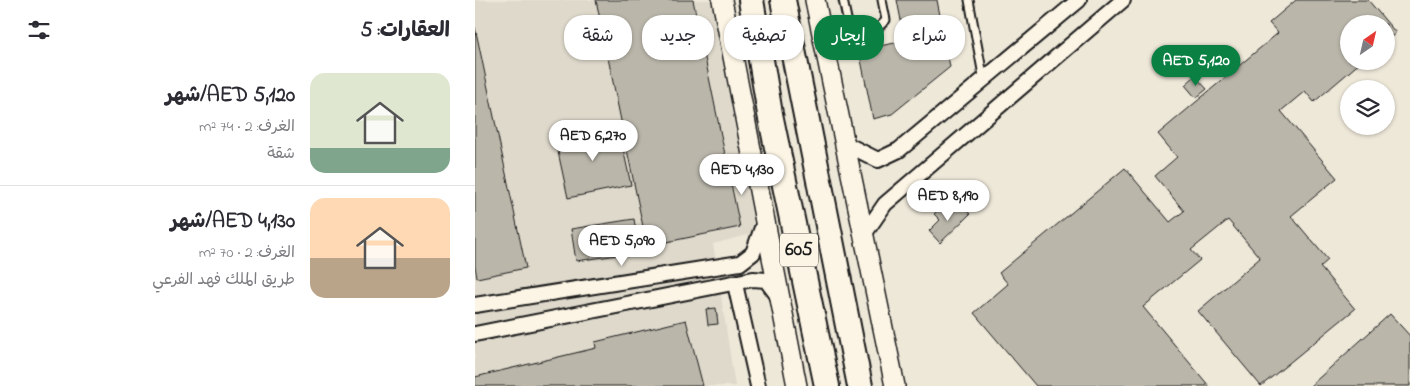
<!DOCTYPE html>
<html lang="ar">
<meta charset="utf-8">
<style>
:root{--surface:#fff;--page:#f7f7f7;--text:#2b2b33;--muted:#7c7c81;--line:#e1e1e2;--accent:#0b8043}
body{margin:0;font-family:"Indie Flower","Playpen Sans Arabic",sans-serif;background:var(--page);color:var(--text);direction:rtl;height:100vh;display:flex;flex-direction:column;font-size:19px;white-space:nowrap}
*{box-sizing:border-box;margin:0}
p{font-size:16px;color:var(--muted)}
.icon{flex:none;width:28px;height:28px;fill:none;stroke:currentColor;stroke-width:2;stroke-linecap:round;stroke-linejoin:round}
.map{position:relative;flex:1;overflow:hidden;direction:ltr}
.sheet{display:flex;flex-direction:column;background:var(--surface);width:475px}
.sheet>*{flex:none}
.hud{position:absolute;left:15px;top:15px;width:475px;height:45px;direction:rtl;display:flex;gap:10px}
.needle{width:32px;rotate:34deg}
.tools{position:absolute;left:865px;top:15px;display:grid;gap:10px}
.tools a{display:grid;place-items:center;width:55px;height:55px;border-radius:50%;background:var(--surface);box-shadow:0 1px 4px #0004;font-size:25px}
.price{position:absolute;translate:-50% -42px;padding:0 11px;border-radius:18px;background:#fff;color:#222;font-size:16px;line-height:32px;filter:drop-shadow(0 1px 2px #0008)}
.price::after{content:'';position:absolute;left:50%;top:30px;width:15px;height:11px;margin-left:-8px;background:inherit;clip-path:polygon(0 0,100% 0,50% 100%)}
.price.on{background:var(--accent);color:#fff}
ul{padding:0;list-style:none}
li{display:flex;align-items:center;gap:15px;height:125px;padding:0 25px}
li+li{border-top:1px solid var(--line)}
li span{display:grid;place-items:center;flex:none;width:140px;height:100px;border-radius:15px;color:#555}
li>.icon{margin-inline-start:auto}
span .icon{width:60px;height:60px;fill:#fffc;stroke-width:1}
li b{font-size:21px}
h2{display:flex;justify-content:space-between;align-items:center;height:60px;padding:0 25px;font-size:21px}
.chip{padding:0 18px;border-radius:20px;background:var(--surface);box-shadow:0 1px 4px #0004;font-size:18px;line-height:45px}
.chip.on{background:var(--accent);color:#fff}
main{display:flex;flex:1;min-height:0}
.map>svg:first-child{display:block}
</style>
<main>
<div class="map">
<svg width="935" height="386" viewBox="0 0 935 386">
<rect width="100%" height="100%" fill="#eee8d9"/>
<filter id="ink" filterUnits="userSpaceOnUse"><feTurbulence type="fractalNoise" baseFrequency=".02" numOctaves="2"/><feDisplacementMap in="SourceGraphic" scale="10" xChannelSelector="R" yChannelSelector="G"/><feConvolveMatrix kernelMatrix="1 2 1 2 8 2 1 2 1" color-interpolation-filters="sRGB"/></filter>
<g filter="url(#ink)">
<path fill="#ded9cb" d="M0,0H236L280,211L276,234L238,244L260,386H0Z"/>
<path fill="#bab6aa" stroke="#1c1c1c" d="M121,0H218L265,227L172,246Z
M422,0H462L475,67L417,114L398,119L384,50L430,41Z
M821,0H893L921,33L911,41V24H874V61H887L839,102L830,91L806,111L862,178L816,216L853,260L845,267L880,309L786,386L723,311L785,258L753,220L716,250L725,260L668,307L734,386H561L499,313L533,284L524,273L650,168L695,222L709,211L680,176L702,157L683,134L803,33L794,23Z
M0,27L51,268L2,278L0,266Z
M742,55L755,68L748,75L735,63Z
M720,76L732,89L721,98L710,85Z
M143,125L156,185L93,198L80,138Z
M486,204L495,214L465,243L454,231L465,220L459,214L467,206L475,214Z
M159,219L164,252L101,261L96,229Z
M241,308L243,324L233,325L231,309Z
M915,314L935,336V386H835Z
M211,320L228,386H0V377L121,348L120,342Z"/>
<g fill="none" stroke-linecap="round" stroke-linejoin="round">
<g stroke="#1c1c1c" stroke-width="11">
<path id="lane" d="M368,0L376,38
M494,0L509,81
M351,47L402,29L411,20L407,0"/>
</g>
<g stroke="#1c1c1c" stroke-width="18">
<path id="street" d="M369,143L403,160L424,150L604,0
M388,236L410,204L648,0
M260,284L283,386
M0,305L265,263L278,253L289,222
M0,334L278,279L291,280L303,296"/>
</g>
<g stroke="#1c1c1c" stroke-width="22">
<path id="secondary" d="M247,0L322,386
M340,0L420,386"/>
</g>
<g stroke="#1c1c1c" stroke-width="28">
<path id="highway" d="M276,0L295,114L352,386
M308,0L385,386"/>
</g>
<use href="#lane" stroke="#fcf5e5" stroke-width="7"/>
<use href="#street" stroke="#fcf5e5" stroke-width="14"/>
<use href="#secondary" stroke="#fcf5e5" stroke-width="19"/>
<use href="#highway" stroke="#fcf5e5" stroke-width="24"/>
</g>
</g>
<g text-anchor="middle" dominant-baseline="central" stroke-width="4.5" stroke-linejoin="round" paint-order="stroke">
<rect fill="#fcf5e5" stroke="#5f5d58" stroke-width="1" x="305" y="233.5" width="38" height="33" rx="4"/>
<g font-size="19" font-weight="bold" fill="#1c1c1c">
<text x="324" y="250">605</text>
</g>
</g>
</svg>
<div class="tools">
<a><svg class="needle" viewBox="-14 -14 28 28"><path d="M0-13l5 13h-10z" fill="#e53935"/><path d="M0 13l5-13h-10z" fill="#7c7c81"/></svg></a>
<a><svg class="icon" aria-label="layers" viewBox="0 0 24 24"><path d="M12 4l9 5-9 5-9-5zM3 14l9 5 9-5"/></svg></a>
</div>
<b class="price on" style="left:721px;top:87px">AED 5,120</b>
<b class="price" style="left:118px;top:162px">AED 6,270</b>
<b class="price" style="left:267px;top:196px">AED 4,130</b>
<b class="price" style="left:473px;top:222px">AED 8,190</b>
<b class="price" style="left:147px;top:267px">AED 5,090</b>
<div class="hud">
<a class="chip">شراء</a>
<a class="chip on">إيجار</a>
<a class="chip">تصفية</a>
<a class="chip">جديد</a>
<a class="chip">شقة</a>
</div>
</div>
<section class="sheet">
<h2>العقارات: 5<svg class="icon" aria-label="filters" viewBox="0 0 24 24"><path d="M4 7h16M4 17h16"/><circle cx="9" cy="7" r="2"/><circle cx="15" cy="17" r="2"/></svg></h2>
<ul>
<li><span style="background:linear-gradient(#dfe7d0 75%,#7fa58c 0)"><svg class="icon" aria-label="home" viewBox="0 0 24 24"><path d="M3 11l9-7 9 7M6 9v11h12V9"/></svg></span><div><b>AED 5,120/شهر</b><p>الغرف: 2 · 74 m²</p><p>شقة</p></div></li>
<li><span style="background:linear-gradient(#ffd9b3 60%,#b9a48a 0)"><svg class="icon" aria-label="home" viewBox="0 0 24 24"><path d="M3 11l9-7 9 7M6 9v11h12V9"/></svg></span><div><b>AED 4,130/شهر</b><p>الغرف: 2 · 70 m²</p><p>طريق الملك فهد الفرعي</p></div></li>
</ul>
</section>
</main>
